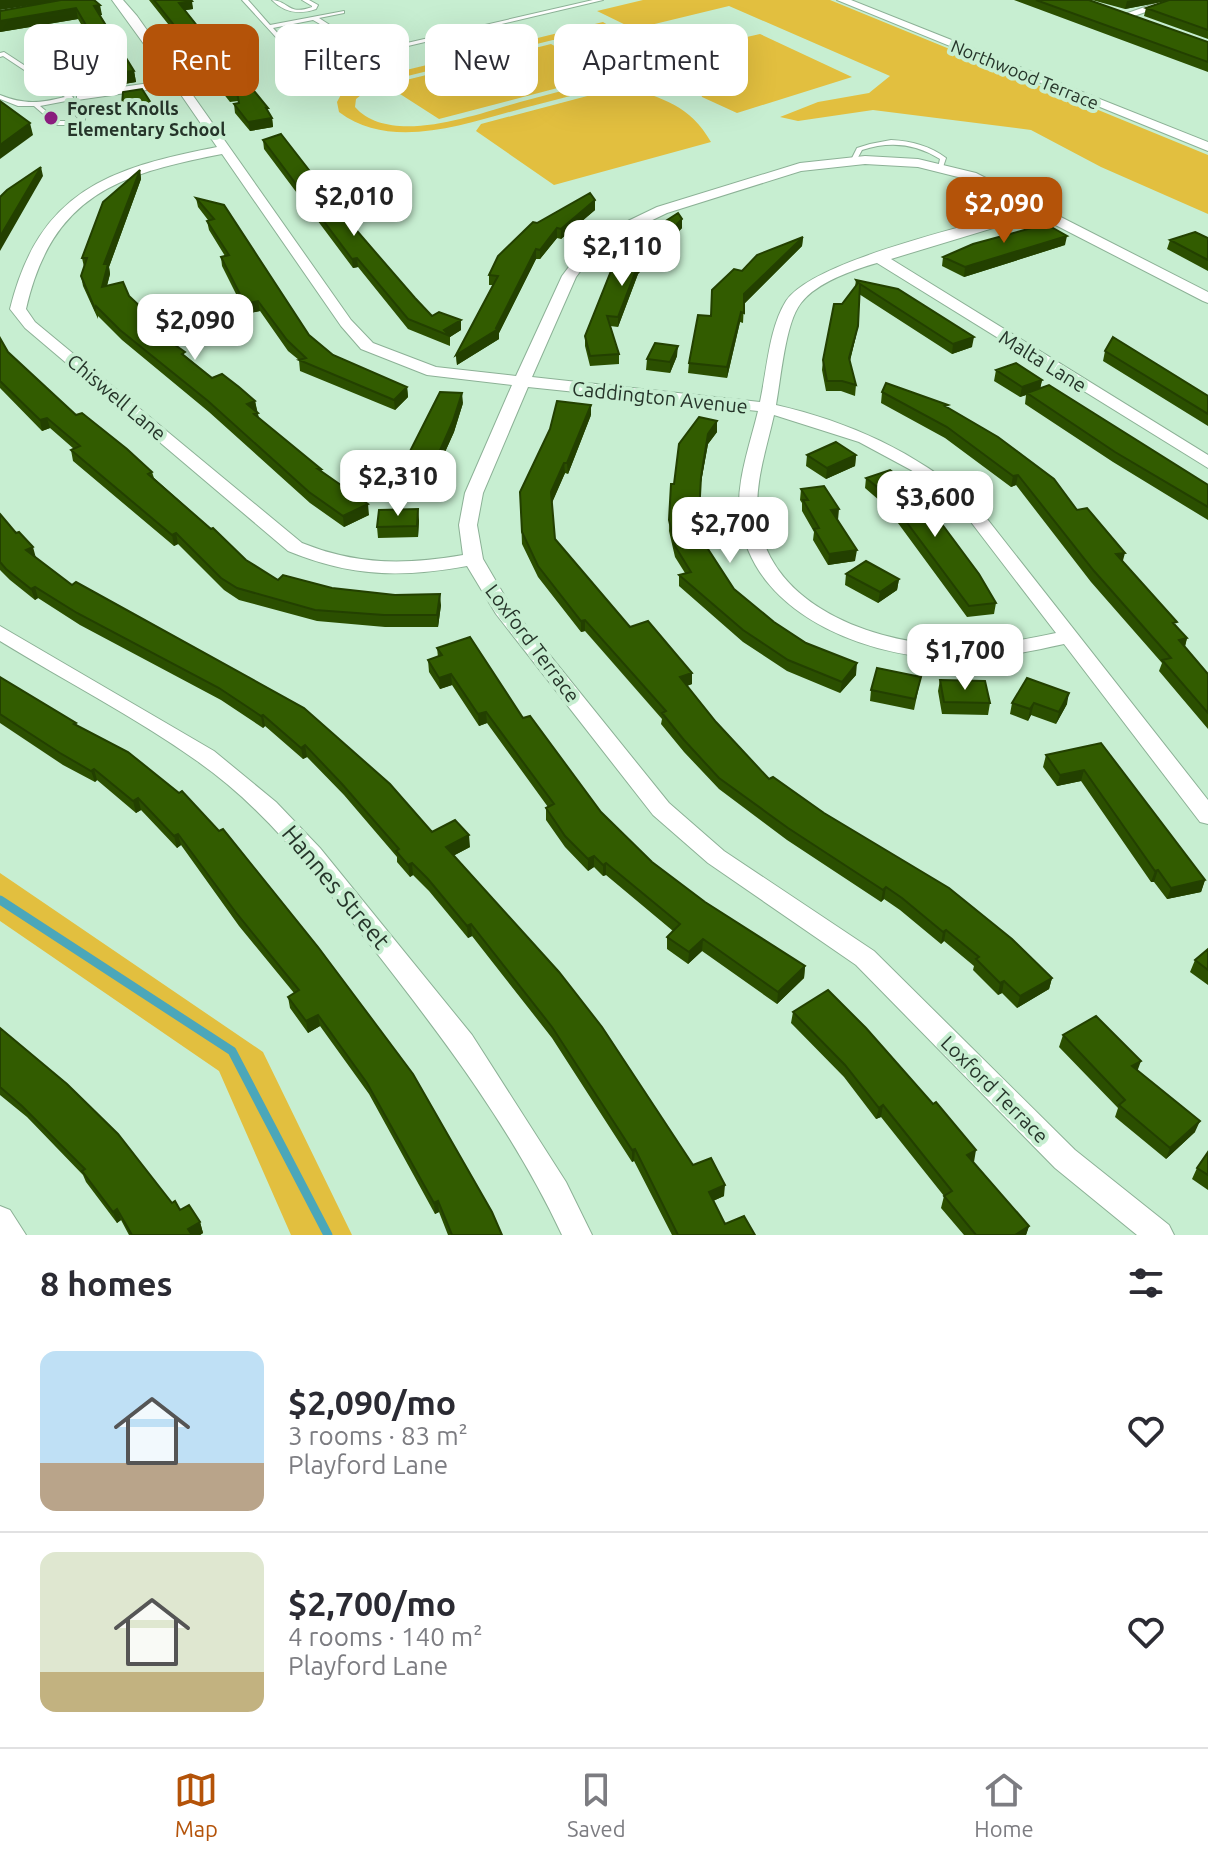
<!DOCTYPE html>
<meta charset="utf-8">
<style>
:root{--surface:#fff;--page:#f7f7f7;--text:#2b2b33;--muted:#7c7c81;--line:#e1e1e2;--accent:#b45309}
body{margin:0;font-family:Ubuntu,sans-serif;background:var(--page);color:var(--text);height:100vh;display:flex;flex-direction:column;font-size:30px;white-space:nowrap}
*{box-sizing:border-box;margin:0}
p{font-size:26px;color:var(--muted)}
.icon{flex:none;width:44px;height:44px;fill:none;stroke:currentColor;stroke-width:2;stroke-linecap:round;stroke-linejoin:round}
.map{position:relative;height:1235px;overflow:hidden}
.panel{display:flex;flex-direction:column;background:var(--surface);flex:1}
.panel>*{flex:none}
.top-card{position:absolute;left:24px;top:24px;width:800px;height:72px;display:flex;gap:16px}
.price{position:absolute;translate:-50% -68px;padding:0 18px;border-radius:16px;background:#fff;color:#222;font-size:26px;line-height:52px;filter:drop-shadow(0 2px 4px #0008)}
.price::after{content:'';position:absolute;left:50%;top:48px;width:24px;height:18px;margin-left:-12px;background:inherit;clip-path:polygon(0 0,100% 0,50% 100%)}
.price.current{background:var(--accent);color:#fff}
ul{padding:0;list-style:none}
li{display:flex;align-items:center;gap:24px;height:200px;padding:0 40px}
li+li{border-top:2px solid var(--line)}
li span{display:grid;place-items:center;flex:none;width:224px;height:160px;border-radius:16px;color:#555}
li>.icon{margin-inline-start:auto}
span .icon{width:96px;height:96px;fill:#fffc;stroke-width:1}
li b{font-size:34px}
h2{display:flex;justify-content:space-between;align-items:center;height:96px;padding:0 40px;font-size:34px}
.pill{padding:0 28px;border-radius:16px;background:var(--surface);box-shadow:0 8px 32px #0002;font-size:28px;line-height:72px}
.pill.current{background:var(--accent);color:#fff}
.tabs{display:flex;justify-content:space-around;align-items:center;height:112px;border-top:2px solid var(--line);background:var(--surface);font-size:22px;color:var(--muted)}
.tabs a{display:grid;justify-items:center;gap:4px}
.tabs .current{color:var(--accent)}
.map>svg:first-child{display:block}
</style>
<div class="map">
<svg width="1208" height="1235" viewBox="0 0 1208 1235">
<rect width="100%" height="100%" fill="#c7eed1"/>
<path fill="#e2bf3f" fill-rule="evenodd" d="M643,0H830L1208,155V214L1101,167L1031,130L873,110L798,121L780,117L818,102L869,93L890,76L729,6L634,29L597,11Z
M603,22L611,27L584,34C610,36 636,37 653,59L648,70L632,80C596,89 560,99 524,108C467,123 392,152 339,112L337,102L343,91L327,95L320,91ZM593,39C610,42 635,43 639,63L622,75C588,84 554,93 520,102C477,114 390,147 355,107L356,99L375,84L553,40Z
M760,34L852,77L737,113L702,97L691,64L729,41Z
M551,44L607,75L439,119L386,85Z
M625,86C663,99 690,105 711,142L554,185L476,131L481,124Z
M0,873L263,1052L352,1235H291L219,1071L0,921Z"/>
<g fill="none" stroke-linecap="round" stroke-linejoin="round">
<path stroke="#4ba7ba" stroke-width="9" d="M0,900L232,1051L328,1235"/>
<g stroke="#8cb196" stroke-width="2">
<path id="lane" d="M242,0H248L270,25L344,11V13L319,18L339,31V33L337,34L313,20L273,28L282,38L302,37V39L285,41L307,66L593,0H603L306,70Z
M272,0C289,1 288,16 312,7V6L302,0H309L318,5L316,9C299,15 285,13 272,0Z
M4,52L73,97L71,104L85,118V120L76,125H56L34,106H18L0,99V95C25,105 40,103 65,97L3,56L0,57V53ZM66,101V105L79,119L75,121H58L40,106Z
M891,140C912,141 930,146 946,158L943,167L938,168L940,159C915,143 889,141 862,150L856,161L851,160L857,148L870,144Z"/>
</g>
<g stroke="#8cb196" stroke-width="2">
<path id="street" d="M112,0H123L137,16L351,320L373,343L436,367L516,376L562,276L580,252L605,232L657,207L800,163L865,156L918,159L976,173L1039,205L1046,206L1047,210L1208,292V303L1203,301L1036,215L891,259L1208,455V468L877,263C853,270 817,282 801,303C785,323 781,379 776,405C851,422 914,452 973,501L1208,800V824L1200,822L1064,644C1032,651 1000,658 968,659C880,662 753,620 740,519C735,484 750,445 758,411L528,387L483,493L477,525L483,559L511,607L669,803L724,851L874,951L1075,1150L1169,1225L1174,1235H1137L1055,1168L856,965L708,863L653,815L496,614L467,566C400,578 352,577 288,551L25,328L10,309C39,191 109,168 217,147L175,86L77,100V94L81,93L170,80ZM222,154L341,326L361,349L427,375L512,385L465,493L459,525L463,555C405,565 356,565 302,543L35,322L26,309C52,195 119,174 222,154ZM865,164L918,167L966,179L1025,209C974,225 813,260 786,301C769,328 767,370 760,402L532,377L576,277L590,258L615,238L667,213L801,171ZM774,415L859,442L911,470L936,488L961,509L1056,633C1026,639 995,646 964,646C884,646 770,611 758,518C754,484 767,447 774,415Z
M837,0H851L1208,142V151Z
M1165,0H1181L1128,18L1119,16Z
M0,626L214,751L276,802L320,848L472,1035L566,1182L592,1235H562C512,1128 440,1034 368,942C317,877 266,809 197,761C135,717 65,681 0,641Z
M0,1206L10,1210L26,1235H0Z"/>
</g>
<use href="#lane" fill="#fff" fill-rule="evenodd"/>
<use href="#street" fill="#fff" fill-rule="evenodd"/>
</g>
<path fill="#2b4f00" d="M0,0H94L102,15H100L134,71L136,82L124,84L123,78L113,79L78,19L0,32V11L42,4Z
M149,0H191L193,9L185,10L246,87L269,113L272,118L273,127L250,131L235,113L234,104L239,103L238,101L230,102Z
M1014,0H1089L1208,42V72Z
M1092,0H1208V39L1144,16L1146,8L1167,1L1125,9Z
M151,103V107L122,110V105Z
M263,140L351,224L415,298L432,316L461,320V330L450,337V346L408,329L358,267L353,268L264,149Z
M140,170L141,179L109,267L110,274L107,286L129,296L162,336L212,378L255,401L259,418L321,469L322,472L369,515L344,527L310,503L209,412L122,340L98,316V319L83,286L81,276L84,267L82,258Z
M196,198L309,335L333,355L407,387L408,397L395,410L300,371L299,360L288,351L260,311L246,314L222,266L221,257L225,256L209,230L207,221L208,220L198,207Z
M595,200V210L561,239L557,238L540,259H536L499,333V339L457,365L456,355L493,285H489V275L537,223Z
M682,219V228L638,274L618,327L610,326L619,354V364L590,366L585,346V336Z
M803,237L802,246L744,304L743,323L740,322L727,378L688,373L689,363L711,316L742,271Z
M1208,238V271L1167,249L1170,240Z
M1065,245L964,277L942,266L943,257Z
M856,280L972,347L952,354L859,294L856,336L850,361L856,385L855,396L841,391H826L822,370L823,360L842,304L855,287Z
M0,338L8,352L76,415L152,472L154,478L246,560L278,580L332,588L441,605L438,627H385L317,621L239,600L224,590L178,544L174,546L73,461L71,450L74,449L50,428L42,431L0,388Z
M1105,351L1208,396V426L1103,361Z
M677,356L670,373L646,370L647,359Z
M996,370L1042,380L1040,388L1208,485V520L1113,462L1025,404L1026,395L1020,397L994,381Z
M882,392L947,408L1077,510L1187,638L1185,647L1208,674V729L1159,671L1162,663L1091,582L1016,485L1011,487L945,438L881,403Z
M463,403L454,432L428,490L398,488L397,477Z
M591,415L568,474L565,473L552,502L555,539L630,627L692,673V684L687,686L716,722L769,779L1052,978L1049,989L1017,1008L1002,993L998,995L973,970L974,966L944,941L941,944L900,910L884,899L881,902L787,840L719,789L684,752L661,724L662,719L585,631L581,632L538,577L522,544L520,492Z
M717,421V432L708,444L700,487L699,515L708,549L734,589L774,622L856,675L840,693L787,671L743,642L679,586V575L685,573L675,557L669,531L671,484H674Z
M807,455H856L855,466L826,479L806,466Z
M890,470L996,603L994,614L967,617L895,519V514L865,488L866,478Z
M801,489L838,520L855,561L828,565L813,540L814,532L802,511V503L800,500Z
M0,514L36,558L72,585L76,582L432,832L470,847L453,856L693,1165L724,1196L713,1201L725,1224L755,1235H672L634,1161L632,1162L552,1038L472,936L468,938L429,891L413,875L410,877L397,862V857L344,795L307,757L303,759L265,726L263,728L221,700L80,625L38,598L35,600L10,580L0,570Z
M419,520L418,537L378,538L377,527Z
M846,574L899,579L897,590L878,603L845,585Z
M437,648L523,718L601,812L652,862L705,902L805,966L804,978L777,1004L702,951L688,964L667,949V937L673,931L606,875L603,876L594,867L588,871L565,847L546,820V808L548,807L487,723L479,726L452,685L440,689L429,672L428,660L438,657Z
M0,677L76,723L77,726L128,752L502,1235H448L439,1212L435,1214L369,1094L320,1026L308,1033L290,1008L288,997L294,993L239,926L181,845L177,848L141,810L136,813L97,780L95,782L63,765L0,723Z
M921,677L914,710L870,701L871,690Z
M940,680L990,703L988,715L942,714L938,691Z
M1012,703L1067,704L1056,724L1031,715L1028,721L1010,714Z
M1101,743L1205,880L1201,892L1167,899L1154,882H1151L1081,781L1057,786L1043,767L1046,755Z
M1208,949V985L1190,972L1195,960Z
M793,1012L973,1162L1029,1226L1026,1235H964L941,1208L944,1196L881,1117L876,1119L844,1077L791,1023Z
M0,1028L172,1203L200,1222L203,1233L200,1235H129L121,1220L117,1223L86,1182L83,1175L27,1117L0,1095Z
M1063,1035L1137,1071L1195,1132L1166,1159L1115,1117L1118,1108L1059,1047Z
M1208,1152V1190L1192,1179L1197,1168Z"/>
<path fill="#234000" d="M0,0H65L0,10Z
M1133,0H1171L1125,9L1127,1Z
M192,1L193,9L180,11L179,3Z
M100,5L102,15L96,16L94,6Z
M76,8L78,19L0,32V21Z
M123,66L134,71L136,82L124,84L123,78L113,79L111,68Z
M272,118L273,127L250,131L248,122Z
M30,123L33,135L0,159V145Z
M41,167L43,176L0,251V237Z
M140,170L141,179L109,267L110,274L104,296L102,287L104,264Z
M595,200V210L561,239V229Z
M682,219V228L638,274L618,327V317L638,265Z
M557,228V238L540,259V250Z
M1067,236L1065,245L964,277L965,267Z
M803,237L802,246L744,304V294Z
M536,249V259L499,333V339L457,365L456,355L496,328Z
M357,258L358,267L353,268L352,259Z
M258,301L260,311L246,314L245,304Z
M741,312L740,322L727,378V367Z
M461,320V330L450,337L444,330Z
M161,326L163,336L154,339L152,329Z
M858,326L856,336L848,368L849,358Z
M974,337L972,347L952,354L953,344Z
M678,346L677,356L670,373V362Z
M1042,380L1040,390L1027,393L1026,395L1020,397L1022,387Z
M407,387L408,397L395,410L394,400Z
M462,393L463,403L454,432L428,490L427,480Z
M255,401L257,412L247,404Z
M591,405V415L568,474L567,463Z
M47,418L50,428L42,431L40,420Z
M717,421V432L708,444L700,488L701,477L708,434Z
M856,455L855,466L826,479L827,468Z
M564,463L565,473L552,503L551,492Z
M1018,475L1016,485L1011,487L1013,476Z
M368,504L369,515L344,527L343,516Z
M418,509L419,520L418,537L417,526Z
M839,509L838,520L831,510Z
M176,533L178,544L174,546L172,535Z
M33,547L36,558L26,550Z
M857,550L855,561L828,565L829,554Z
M1125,553L1122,564L1116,554Z
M899,579L897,590L878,603L880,592Z
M35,587L38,598L35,600L31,589Z
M440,594L441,605L438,627L437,615Z
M585,620V631L581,632V621Z
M1187,638L1184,649L1179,640Z
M857,663L856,675L840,693L842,682Z
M692,673V684L680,688V677Z
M451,674L452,685L440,689L439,678Z
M1069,693L1067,704L1056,724L1059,712Z
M1034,703L1031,715L1028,721L1030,709Z
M486,712L487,723L479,726L478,714Z
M263,715L265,726L263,728L261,716Z
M305,745L307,757L303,759L301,748Z
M94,769L97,780L95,782L91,771Z
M1084,770L1081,781L1057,786L1060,775Z
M138,798L141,810L136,813L133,801Z
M178,834L181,845L177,848L174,836Z
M469,835L470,847L447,859L446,847Z
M594,856V867L588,871V859Z
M412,863L413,875L410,877L408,865Z
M606,863V875L603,876V865Z
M1158,870L1154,882H1151L1155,871Z
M1205,880L1201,892L1167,899L1171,888Z
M886,887L884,899L881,902L883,890Z
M471,924L472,936L468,938L467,926Z
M946,930L944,941L941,944L943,932Z
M703,939L702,951L688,964L689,952Z
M805,966L804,978L777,1004L778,992Z
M1052,978L1049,989L1017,1008L1020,996Z
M1004,981L1002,993L998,995L1000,983Z
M318,1015L320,1026L308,1033L306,1021Z
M1141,1061L1137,1072L1132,1066Z
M883,1105L881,1117L876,1119L879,1108Z
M1200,1121L1195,1132L1166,1159L1170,1148Z
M635,1149L634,1161L632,1162V1150Z
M976,1150L974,1162L967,1155Z
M725,1185L724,1196L708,1203L709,1192Z
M438,1201L439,1212L435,1214L434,1203Z
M117,1209L121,1220L117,1223L113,1212Z
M200,1222L203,1233L200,1235H190L188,1229Z
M1029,1226L1026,1235H1015Z"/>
<path fill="#325c00" stroke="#234000" stroke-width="2" d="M61,0H94L100,5L94,6L134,71L122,72L123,66L111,68L76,8L0,21V11Z
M154,0H191L192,1L179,3L246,87L250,86L268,108H266L272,118L248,122L234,104L239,103L237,92L228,93Z
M1036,0H1089L1208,42V62Z
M1169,0H1208V30L1146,8Z
M142,89L151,103L122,105L123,92Z
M0,101L30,123L0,145Z
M281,134L351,224L415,298L432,316L439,312L461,320L444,330L450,336L408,319L357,258L352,259L263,140Z
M41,167L1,235L0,237V197L7,190Z
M140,170L104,264H108L102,287L123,282L129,296L161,326L152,329L185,352L182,354L212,378L222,374L239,387L255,401L247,404L258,413L254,414L321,469H318L368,504L343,516L309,492L208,401L120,330L96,306L95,309L81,276L87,258H82L103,202Z
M590,193L595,200L561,229L557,228L540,250L536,249L496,328L498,329L456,355L498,276L489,275L498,256L533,222L537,223Z
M196,198L224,205L309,335L333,355L407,387L394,400L299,360L306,358L287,340L258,301L245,304L221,257L229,255L207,221L214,219Z
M678,213L682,219L638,265L618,317L607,316L619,354L590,356L585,336L615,261L633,242Z
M1046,224L1067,236L965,267L943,257L973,244Z
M1195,232L1208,238V260L1170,240Z
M803,237L744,294V313L741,312L727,367L689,363L698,315L711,316L712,290L734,269L742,271L757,255Z
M856,280L898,289L974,337L953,344L860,284L858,326L849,358L856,385L842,381H827L823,360L834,304H842L858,283Z
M1113,337L1208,396V414L1105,351Z
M0,338L8,352L76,415L82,413L127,449L152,472L148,474L211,529L213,528L246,560L278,580L283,575L332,588L395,595L440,594L437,615H384L315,610L237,588L221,578L176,533L172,535L71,450L80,446L47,418L40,420L0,381Z
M655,343L678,346L670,362L647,359Z
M1016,363L1042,380L1022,387L996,370Z
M886,383L948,405L945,406L998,437L1054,479L1077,510L1087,508L1125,553L1116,554L1177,622L1173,623L1187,638L1179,640L1208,674V713L1162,660L1171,658L1094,571L1018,475L1013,476L947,427L882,392Z
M1049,385L1208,485V507L1115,452L1027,393Z
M440,392L462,393L453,421L427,480L397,477Z
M557,401L591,405L567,463H564L551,492L555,539L630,627L648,621L692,673L680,677L716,722L769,779L773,777L824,813L949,888L1012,939L1052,978L1020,996L1004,981L1000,983L976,959L979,957L946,930L943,932L902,898L886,887L883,890L788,828L719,778L684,740L662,713L666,711L585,620L581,621L538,566L522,532L520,492L550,429Z
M699,417L717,421L708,434L701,477L699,515L708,549L734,589L774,622L806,643L857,663L842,682L788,660L743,630L679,575L691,572L675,546L669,520L671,484H674L679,444Z
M836,442L856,455L827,468L807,455Z
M890,470L918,492L979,574L996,603L969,606L896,508L902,507L866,478Z
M824,486L839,509L831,510L857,550L829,554L814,529L819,528L803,500H808L801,489Z
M418,509L417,526L377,527L379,510Z
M0,514L16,533L19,532L33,547L26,550L72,585L76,582L304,708L390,784L432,832L455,820L469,835L446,847L559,972L602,1027L693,1165L711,1158L725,1185L709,1192L725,1224L744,1216L755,1235H678L635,1149L632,1150L552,1027L471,924L467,926L428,879L412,863L408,865L396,851L399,849L342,784L305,745L301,748L263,715L261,716L219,688L77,613L35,587L31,589L6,569L0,562Z
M866,561L899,579L880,592L846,574Z
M470,637L523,718L530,716L601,812L652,862L705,902L805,966L778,992L703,939L689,952L667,937L680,924L606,863L603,865L594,856L588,859L565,836L546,808L554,804L486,712L478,714L451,674L439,678L428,660L442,655L437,648Z
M877,668L921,677L915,699L871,690Z
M0,677L76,723L74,724L128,752L179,793L182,791L219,831L223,829L318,947L413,1074L492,1212L502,1235H452L438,1201L434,1203L367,1083L318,1015L306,1021L288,997L299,990L237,914L178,834L174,836L138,798L133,801L94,769L91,771L60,753L0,714Z
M1027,678L1069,693L1059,712L1034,703L1030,709L1012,703Z
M940,680L985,681L990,703L944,702Z
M1101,743L1205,880L1171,888L1158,870L1155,871L1084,770L1060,775L1046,755Z
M1208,949V970L1195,960Z
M828,990L866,1028L933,1104L936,1102L976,1150L967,1155L1029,1226L1015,1235H976L944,1196L952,1191L883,1105L879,1108L845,1065L793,1012Z
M1096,1016L1141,1061L1132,1066L1200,1121L1170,1148L1119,1105L1125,1100L1063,1035Z
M0,1028L67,1084L118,1134L172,1203L175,1201L180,1210L189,1205L200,1222L188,1229L192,1235H132L117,1209L113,1212L82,1171L85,1169L22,1106L0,1087Z
M1208,1152V1175L1197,1168Z"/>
<circle fill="#8d1e81" stroke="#c7eed1" stroke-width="3" cx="51" cy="118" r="8"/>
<g text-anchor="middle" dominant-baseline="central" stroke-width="8" stroke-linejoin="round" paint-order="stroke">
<g font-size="18" fill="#26352a" stroke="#c7eed1">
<text transform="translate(1025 74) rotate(22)">Northwood Terrace</text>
</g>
<g font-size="18" font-weight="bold" fill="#26352a" stroke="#c7eed1" text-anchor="start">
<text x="67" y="108">Forest Knolls<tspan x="67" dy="21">Elementary School</tspan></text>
</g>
<g font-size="20" fill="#26352a" stroke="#c7eed1">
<text transform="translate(1043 361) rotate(32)">Malta Lane</text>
<text transform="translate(117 397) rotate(40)">Chiswell Lane</text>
<text transform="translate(660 397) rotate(6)">Caddington Avenue</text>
<text transform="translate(533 643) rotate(53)">Loxford Terrace</text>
<text transform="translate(995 1089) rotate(45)">Loxford Terrace</text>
</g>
<g font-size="24" fill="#26352a" stroke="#c7eed1">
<text transform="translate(336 887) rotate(50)">Hannes Street</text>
</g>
</g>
</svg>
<b class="price" style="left:354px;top:238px">$2,010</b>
<b class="price current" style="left:1004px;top:245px">$2,090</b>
<b class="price" style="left:622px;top:288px">$2,110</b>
<b class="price" style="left:195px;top:362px">$2,090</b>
<b class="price" style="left:398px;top:518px">$2,310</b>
<b class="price" style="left:935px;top:539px">$3,600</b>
<b class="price" style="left:730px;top:565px">$2,700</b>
<b class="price" style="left:965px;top:692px">$1,700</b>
<div class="top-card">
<a class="pill">Buy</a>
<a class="pill current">Rent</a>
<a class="pill">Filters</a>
<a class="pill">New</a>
<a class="pill">Apartment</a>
</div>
</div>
<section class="panel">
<h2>8 homes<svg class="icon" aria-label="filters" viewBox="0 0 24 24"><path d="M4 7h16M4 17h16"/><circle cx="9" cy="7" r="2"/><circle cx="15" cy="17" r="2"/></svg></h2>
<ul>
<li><span style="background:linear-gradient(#bfe0f5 70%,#b9a48a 0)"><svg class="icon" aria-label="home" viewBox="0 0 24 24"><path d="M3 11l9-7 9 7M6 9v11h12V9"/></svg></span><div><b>$2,090/mo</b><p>3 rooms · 83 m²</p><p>Playford Lane</p></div><svg class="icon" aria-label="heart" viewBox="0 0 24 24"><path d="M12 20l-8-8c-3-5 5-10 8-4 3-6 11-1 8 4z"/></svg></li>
<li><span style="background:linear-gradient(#dfe7d0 75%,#c2b280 0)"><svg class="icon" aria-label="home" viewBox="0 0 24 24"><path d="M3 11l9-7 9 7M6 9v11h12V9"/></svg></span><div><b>$2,700/mo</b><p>4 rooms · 140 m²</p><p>Playford Lane</p></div><svg class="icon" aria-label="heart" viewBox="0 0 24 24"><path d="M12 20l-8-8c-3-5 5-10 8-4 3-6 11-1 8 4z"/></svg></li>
</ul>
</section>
<nav class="tabs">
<a class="current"><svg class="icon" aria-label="map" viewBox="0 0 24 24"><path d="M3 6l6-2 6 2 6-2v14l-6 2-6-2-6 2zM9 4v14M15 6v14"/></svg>Map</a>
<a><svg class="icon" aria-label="saved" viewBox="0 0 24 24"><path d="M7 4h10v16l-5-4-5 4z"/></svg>Saved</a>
<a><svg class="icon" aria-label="home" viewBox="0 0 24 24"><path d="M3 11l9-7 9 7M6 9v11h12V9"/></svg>Home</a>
</nav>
